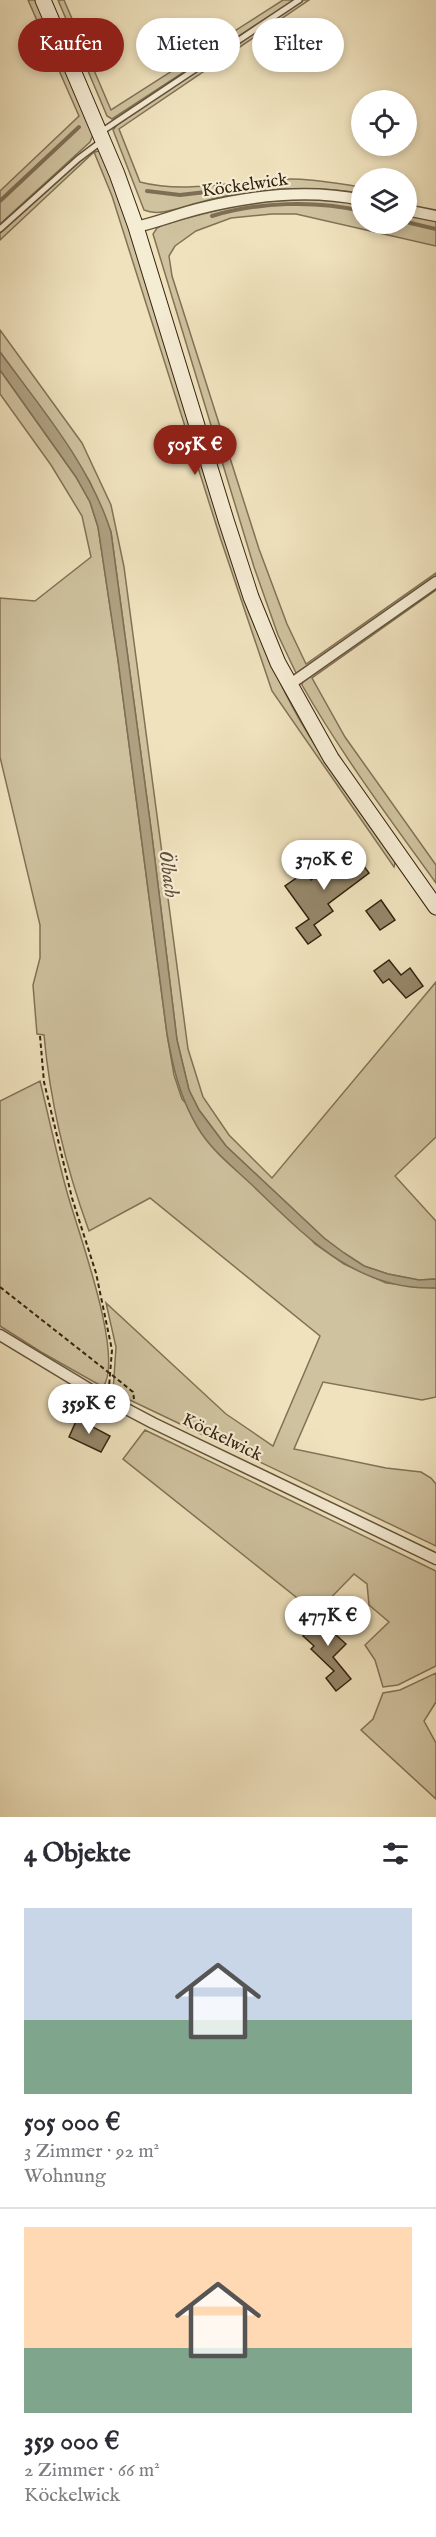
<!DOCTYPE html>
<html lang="de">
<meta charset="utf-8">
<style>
:root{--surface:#fff;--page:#f7f7f7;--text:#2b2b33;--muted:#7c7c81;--line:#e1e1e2;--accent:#8f2418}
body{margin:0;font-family:"IM FELL English",serif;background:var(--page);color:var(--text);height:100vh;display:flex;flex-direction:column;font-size:22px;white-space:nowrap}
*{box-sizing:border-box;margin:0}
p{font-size:20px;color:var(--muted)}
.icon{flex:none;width:33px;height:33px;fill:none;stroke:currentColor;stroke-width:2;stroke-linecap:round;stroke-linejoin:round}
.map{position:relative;height:1817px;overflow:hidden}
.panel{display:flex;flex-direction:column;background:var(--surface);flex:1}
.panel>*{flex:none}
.banner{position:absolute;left:18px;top:18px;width:400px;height:54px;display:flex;gap:12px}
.fabs{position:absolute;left:351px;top:90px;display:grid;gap:12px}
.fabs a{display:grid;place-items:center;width:66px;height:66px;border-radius:50%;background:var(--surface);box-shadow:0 3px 9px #0003;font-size:30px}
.price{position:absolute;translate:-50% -51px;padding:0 14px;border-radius:21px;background:#fff;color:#222;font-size:20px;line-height:39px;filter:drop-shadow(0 2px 3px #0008)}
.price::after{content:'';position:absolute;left:50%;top:36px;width:18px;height:14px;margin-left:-9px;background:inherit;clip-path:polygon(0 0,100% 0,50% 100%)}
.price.current{background:var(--accent);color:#fff}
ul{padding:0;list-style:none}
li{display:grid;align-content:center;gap:12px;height:318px;padding:0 24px}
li+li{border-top:2px solid var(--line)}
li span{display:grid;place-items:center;height:186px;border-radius:0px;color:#555}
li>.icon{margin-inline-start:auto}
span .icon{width:108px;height:108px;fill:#fffc;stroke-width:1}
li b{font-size:26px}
h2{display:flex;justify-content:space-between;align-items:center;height:72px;padding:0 24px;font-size:26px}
.chip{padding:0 21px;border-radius:27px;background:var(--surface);box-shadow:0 3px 9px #0003;font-size:21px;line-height:54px}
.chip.current{background:var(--accent);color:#fff}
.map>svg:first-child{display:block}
</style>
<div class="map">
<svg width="436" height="1817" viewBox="0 0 436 1817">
<rect width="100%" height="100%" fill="#efe2bd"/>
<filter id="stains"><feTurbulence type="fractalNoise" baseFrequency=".00333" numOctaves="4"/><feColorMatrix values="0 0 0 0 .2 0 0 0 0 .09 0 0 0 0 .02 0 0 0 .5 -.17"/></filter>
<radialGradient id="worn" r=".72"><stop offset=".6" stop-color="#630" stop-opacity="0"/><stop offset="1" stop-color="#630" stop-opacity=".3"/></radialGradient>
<path fill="#cfc29f" stroke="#827256" stroke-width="1.5" d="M28,0H38L93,135L90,142L0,224V191L79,116Z
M58,0H64L111,110L283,0H294L112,119L107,116Z
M303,0H309L119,129L140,182C189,195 240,179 291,179C312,179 334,183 355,186L361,187V193C306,185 251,188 197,203C181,207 159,217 144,210L113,130L117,125Z
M98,151L102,153L128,223L239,581C255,624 271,667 293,708C322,762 360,810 396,859L394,867L272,691L220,537L112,196L94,152L0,240V233L86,155Z
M310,199L361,203L362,224H406L407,214L436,221V246L296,214H272L231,218L196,231L175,246L169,256L172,276L259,549L287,624L306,664L436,573V579L301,672L296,673L278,635L254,567L153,234L157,228L164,224L249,202Z
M0,330L82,443L111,505L124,567L188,1049L203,1097L229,1135L272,1178L436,982V1137L395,1176L436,1221V1279L419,1280L388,1274L364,1266L344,1253L324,1238L226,1146L199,1110L189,1090L177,1040L152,836L111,532L90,482L58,432L0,352Z
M0,370L76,477L90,502L98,527L118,660L167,1034L174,1075L182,1099L315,1244L344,1264L386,1283L436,1288V1397L422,1400L323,1382L294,1449L386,1468L421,1472L431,1478L436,1484V1546L113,1392L116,1347L106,1303L226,1414L273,1446L320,1336L150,1198L89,1231C66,1168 50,1102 44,1035L37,1034L33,985L40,958V925L0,757V598L35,601L91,557L82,516L51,465L0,394Z
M436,586V590L312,678L345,737L436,865V883C389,818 342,755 302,685L303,680Z
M40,1081C49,1118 57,1156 67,1192C77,1229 125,1357 103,1387L41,1352L0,1326V1101Z
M145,1430L436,1571V1666L398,1685L383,1687L375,1660L365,1645L389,1622L369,1605L367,1584L354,1574L316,1613L123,1459Z
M436,1673V1702L424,1721L436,1743V1799L361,1730L373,1719L383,1693L400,1690Z"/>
<path fill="#afa182" stroke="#7e6f54" stroke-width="1.5" d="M0,352C41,408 90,465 111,532L152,836L177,1040L189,1090L199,1110L226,1146L324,1238L344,1253L364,1266L388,1274L419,1280L436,1279V1288C356,1291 305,1236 251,1184C233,1167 211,1150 198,1128C180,1098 173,1068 167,1034L118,660L98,527L90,502L76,477L0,370Z"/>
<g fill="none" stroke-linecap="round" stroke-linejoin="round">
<path stroke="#7e6f54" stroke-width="4" d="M147,191L180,195L206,192
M0,201L79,127
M212,216C258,202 315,200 362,211
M406,222L436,229"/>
</g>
<path fill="#958669" stroke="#34230e" stroke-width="1.5" d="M352,850L369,873L328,904L333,911L314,925L321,935L308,944L296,928L309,919L285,886L305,872L311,880Z
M381,900L395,920L380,930L366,911Z
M389,960L401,975L410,968L423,986L406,998L389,979L383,983L374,971Z
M78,1417L90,1423L89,1425L110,1436L101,1452L69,1437Z
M329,1605L338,1614L326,1626L346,1644L333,1657L351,1679L336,1691L326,1678L334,1671L311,1649L314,1646L303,1636Z"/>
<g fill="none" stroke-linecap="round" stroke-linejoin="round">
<g stroke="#63533a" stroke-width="8">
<path id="service" d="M101,132L299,0
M0,229L78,159L102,141"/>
</g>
<g stroke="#63533a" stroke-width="13">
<path id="minor" d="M406,210L436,216
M136,227C159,222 180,213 202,208C254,195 309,189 362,200
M289,685L436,582
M0,1335L96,1393L153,1423L436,1559"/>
</g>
<g stroke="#34230e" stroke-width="17">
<path id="secondary" d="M43,0L117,174L136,227L226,520L251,597L278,663L331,758L436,907"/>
</g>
<path stroke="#34230e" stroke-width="2" stroke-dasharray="4.5 3" stroke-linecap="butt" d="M40,1036L44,1082L72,1198L96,1273L112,1350L109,1387
M0,1287L117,1379L133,1392L134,1399"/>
<use href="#service" stroke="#f5ecd4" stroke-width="5"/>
<use href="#minor" stroke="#f5ecd4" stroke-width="10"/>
<use href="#secondary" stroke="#f5ecd4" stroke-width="15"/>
</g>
<g text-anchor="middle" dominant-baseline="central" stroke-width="4.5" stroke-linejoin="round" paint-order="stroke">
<g font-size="18" fill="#34230e" stroke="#f5ecd4">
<text transform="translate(245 186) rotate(-8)">Köckelwick</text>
<text transform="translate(222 1438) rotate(26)">Köckelwick</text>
</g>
<g font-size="20" font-style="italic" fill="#5f4f37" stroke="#f5ecd4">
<text transform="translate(168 874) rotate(82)">Ölbach</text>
</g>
</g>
<rect width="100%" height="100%" filter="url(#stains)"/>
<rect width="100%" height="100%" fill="url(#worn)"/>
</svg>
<div class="fabs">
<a><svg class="icon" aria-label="locate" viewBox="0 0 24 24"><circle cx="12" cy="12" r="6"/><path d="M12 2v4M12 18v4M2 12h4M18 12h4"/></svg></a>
<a><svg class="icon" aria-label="layers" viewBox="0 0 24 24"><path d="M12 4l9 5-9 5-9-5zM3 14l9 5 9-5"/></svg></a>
</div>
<b class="price current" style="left:195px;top:476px">505K €</b>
<b class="price" style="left:324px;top:891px">370K €</b>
<b class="price" style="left:89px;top:1435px">359K €</b>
<b class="price" style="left:328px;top:1647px">477K €</b>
<div class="banner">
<a class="chip current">Kaufen</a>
<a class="chip">Mieten</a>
<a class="chip">Filter</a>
</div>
</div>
<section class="panel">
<h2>4 Objekte<svg class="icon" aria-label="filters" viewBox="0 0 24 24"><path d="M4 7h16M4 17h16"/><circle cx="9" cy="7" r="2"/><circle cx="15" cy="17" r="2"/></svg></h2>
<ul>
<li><span style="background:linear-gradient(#c9d6e8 60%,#7fa58c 0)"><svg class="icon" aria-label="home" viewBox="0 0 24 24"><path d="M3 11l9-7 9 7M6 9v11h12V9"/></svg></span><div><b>505 000 €</b><p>3 Zimmer · 92 m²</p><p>Wohnung</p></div></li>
<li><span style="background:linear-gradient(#ffd9b3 65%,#7fa58c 0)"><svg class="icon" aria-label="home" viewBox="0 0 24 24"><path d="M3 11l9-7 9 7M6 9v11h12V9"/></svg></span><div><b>359 000 €</b><p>2 Zimmer · 66 m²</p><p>Köckelwick</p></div></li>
</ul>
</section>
